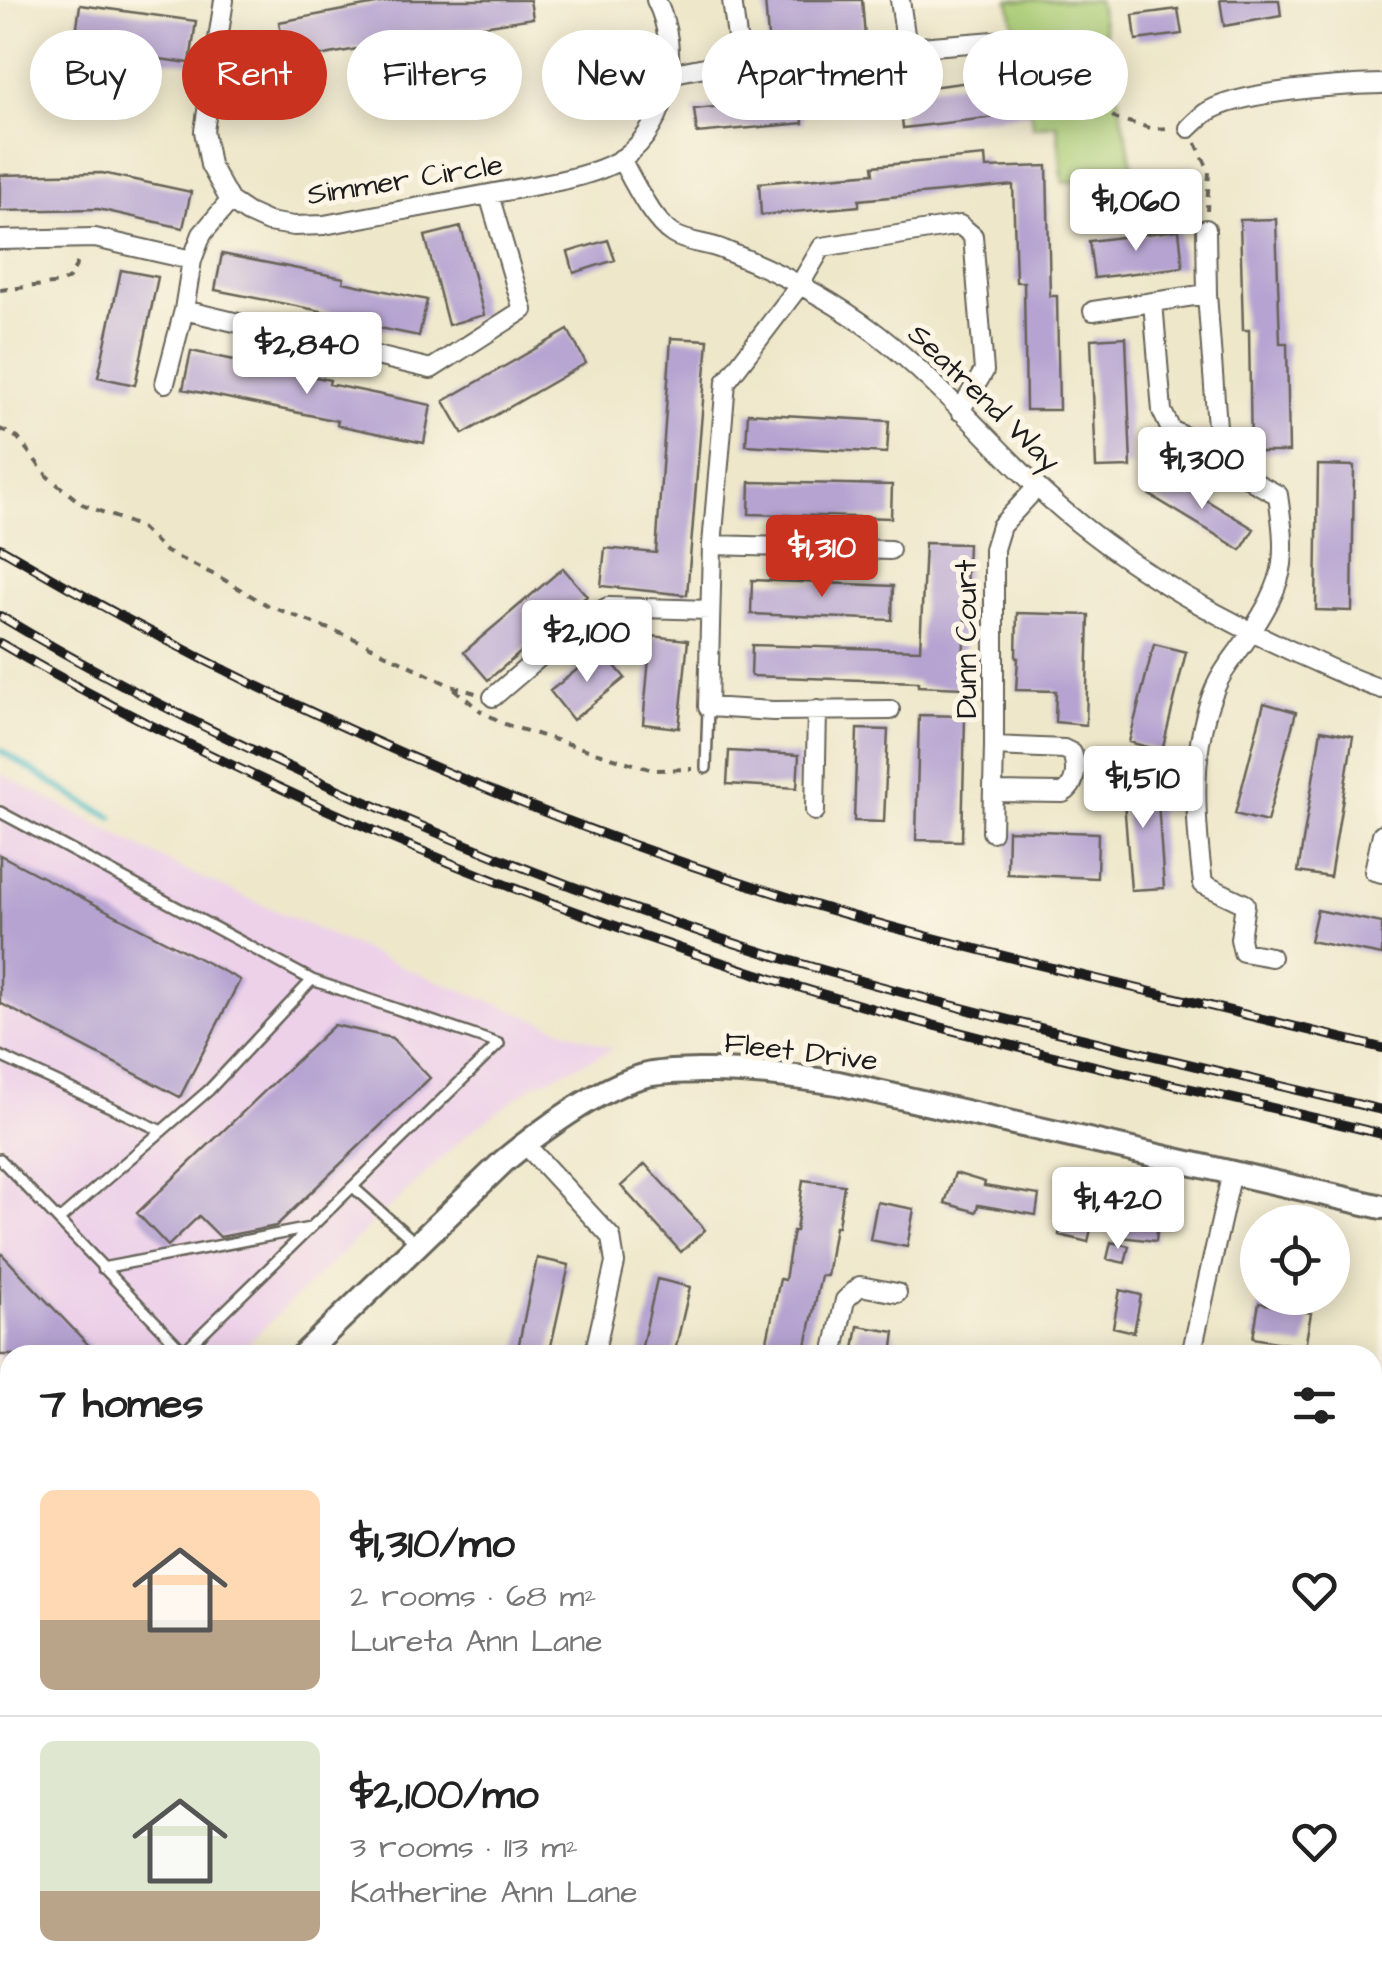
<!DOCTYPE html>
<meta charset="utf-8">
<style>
:root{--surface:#fff;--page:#f2f2f2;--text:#222;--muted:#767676;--line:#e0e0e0;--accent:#c8321e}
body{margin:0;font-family:"Architects Daughter",sans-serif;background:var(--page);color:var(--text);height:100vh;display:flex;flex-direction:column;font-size:38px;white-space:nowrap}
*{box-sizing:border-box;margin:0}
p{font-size:32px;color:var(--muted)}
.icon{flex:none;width:55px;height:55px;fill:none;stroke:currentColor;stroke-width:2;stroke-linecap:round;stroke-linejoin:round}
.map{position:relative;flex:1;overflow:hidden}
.drawer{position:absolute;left:0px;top:1345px;width:1382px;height:642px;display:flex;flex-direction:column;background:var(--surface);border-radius:30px 30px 0 0;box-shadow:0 5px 25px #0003}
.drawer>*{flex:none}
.guide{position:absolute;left:30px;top:30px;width:1322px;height:90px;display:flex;gap:20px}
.controls{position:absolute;left:1240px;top:1205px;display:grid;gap:20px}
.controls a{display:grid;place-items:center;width:110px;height:110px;border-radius:50%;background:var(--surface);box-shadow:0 5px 25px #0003;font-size:50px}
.price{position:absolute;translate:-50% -85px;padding:0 22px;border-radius:10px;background:#fff;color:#222;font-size:32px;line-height:65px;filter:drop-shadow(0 2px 5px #0008)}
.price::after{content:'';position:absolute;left:50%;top:60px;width:30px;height:22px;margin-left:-15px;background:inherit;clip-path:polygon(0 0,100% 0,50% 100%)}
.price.selected{background:var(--accent);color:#fff}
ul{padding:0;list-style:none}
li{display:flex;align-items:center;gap:30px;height:250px;padding:0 40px}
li+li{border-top:2px solid var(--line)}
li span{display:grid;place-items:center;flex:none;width:280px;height:200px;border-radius:15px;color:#555}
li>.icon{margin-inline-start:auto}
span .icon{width:120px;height:120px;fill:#fffc;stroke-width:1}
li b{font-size:42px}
h2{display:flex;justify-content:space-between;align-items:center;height:120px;padding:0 40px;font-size:42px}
.tag{padding:0 35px;border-radius:45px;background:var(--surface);box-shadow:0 5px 25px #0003;font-size:35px;line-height:90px}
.tag.selected{background:var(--accent);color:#fff}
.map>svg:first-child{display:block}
</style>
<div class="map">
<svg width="1382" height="1986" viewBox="0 0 1382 1986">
<rect width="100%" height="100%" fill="#fcf5e5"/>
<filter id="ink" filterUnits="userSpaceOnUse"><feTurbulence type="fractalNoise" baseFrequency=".01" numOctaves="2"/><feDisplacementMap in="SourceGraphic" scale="20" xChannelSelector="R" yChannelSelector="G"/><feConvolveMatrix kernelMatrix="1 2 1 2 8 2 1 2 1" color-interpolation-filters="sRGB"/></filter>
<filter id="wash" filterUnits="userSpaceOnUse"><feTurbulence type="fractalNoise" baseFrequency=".0048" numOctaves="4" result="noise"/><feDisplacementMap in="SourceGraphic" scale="40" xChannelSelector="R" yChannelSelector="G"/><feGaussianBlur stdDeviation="2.25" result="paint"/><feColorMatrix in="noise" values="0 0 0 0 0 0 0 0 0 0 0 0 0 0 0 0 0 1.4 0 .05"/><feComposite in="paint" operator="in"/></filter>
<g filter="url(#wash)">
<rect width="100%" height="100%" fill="#eee7ca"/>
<path fill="#edd1e9" d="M0,773L182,869L409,970L614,1049L534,1085L467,1134L235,1355H10V1569L0,1579Z"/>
<path fill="#aacd76" stroke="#637449" stroke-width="2.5" d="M1009,0H1098L1134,173L1063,183L1057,124L1033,127Z"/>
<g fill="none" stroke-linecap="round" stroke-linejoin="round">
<path stroke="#4ebbc6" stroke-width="6" d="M0,750L81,801L112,817
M564,1978L566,1986"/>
</g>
<g id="blocks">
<path fill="#b6a3d1" d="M397,0H530L533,18L401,39V41L286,62L279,22Z
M765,0H862L868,74L833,77V74L799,76L803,123L697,133L694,109L773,101Z
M1220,0H1279L1281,16L1224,26Z
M80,5L196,21L190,63L74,48Z
M1178,9L1182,34L1136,40L1133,15Z
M1024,75L1029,113L903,128L899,91Z
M985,156L986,168L1047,166L1050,296H1057L1059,410H1026L1024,282H1016L1013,185L859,200V206L761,215L759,183L874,173L873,166Z
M102,173L191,192L183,228L98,209L0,211V175Z
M1276,219L1280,343H1287L1289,452H1251L1249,330H1243L1240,220Z
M461,227L484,315L448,325L425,236Z
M1179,230L1183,267L1094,278L1089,241Z
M608,240L615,260L574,273L568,252Z
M222,254L344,278L343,282L427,300L419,336L350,322L351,317L215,290Z
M121,270L158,277L135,385L98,377Z
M568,330L586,363L463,434L444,401Z
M1126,337L1131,467L1096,468L1091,339Z
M671,338L708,340L687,595L601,586L605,548L656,553Z
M191,351L330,380L329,384L431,405L424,443L337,425L338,421L183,389Z
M748,413L889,421L887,453L746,445Z
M1318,465L1354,466L1352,611L1316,610Z
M1163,474L1254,529L1241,550L1150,495Z
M750,482L892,485L891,518L749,514Z
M925,543L968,544L962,688L918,686V682L751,676L752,645L920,650Z
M563,568L587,596L488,680L464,652Z
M752,580L893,586L892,620L751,614Z
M1017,613L1089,615L1086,725L1055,722L1056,691L1016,690L1018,658H1016Z
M651,636L688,640L679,728L643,724Z
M1154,644L1186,652L1162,751L1129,742Z
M602,650L625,678L573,720L550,691Z
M1264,703L1296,712L1267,822L1235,814Z
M919,715L965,716L962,841L916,840Z
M857,729L888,730L884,822L854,821Z
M1321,730L1353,736L1330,877L1298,872Z
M729,751L799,755L797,788L727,784Z
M1156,773L1164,888L1131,890L1122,776Z
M1008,830L1098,833L1097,878L1007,874Z
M0,855L240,980L180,1097L0,1003Z
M1317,910L1382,923V955L1310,941Z
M334,1025L392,1038L430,1078L276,1226L220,1237L199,1216L168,1246L137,1213Z
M645,1164L705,1230L681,1252L621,1186Z
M955,1173L985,1182L984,1186L1039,1195L1036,1215L978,1205L976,1212L945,1203Z
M803,1180L844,1185L838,1226H835L827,1276H821L804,1355H764L780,1279L785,1280L793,1231H796Z
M1067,1199L1096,1206L1088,1242L1059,1235Z
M877,1202L914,1209L907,1247L870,1240Z
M1122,1217L1158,1221L1156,1241L1120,1237Z
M1111,1242L1129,1246L1125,1263L1107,1259Z
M0,1252L98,1355H0Z
M537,1258L569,1265L549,1355L518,1348Z
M657,1279L690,1287L674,1355H640Z
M1120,1290L1141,1295L1134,1332L1113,1327Z
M1259,1303L1311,1313L1305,1347L1253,1338Z
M858,1326L895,1332L892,1355H853Z"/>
</g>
</g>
<g filter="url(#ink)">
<use href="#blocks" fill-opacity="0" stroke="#666359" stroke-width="2.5"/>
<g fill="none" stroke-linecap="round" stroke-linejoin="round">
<g stroke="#666359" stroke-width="14">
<path id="service" d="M706,768L708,707
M0,812L312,980L499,1044L180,1355
M0,1056L162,1131
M0,1159L185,1353
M353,1187L418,1245
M59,1220L209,1090L312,980
M102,1268L310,1228
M0,1512L10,1530"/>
</g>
<g stroke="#666359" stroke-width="22">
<path id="minor" d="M224,0L204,131L210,165L230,201L248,213L268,222L294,226L324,225L548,183C570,179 603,171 623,158C671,124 681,50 656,0
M900,0L907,48L1007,40
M669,74L740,60L732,0
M1189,128C1195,122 1201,116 1207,112C1240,91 1341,85 1382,84
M621,159C633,181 652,221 673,234C687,243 708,243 724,250C777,271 831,299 877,334C935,379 983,435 1036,486C1112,558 1203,611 1298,654C1326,666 1353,680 1382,689
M1206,229L1207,294L1219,453
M0,240L95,238L192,260
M1153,302L1162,411L1171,430L1219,453L1254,482L1278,495C1281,517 1285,541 1282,564C1279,588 1263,614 1250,634C1240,651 1224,667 1216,686C1189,747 1195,819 1203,884L1245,904L1240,939L1243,952L1271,957
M184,310L431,369L523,310L489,195
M1093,311L1207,294
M165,383L184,310L192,260L202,234L230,201
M712,545L890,550
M493,697L583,620L608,607L710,610
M890,710L773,711L708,707L712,545L726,382L799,286L822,247L960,225L973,236L984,371L960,411
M994,792L1063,793C1077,785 1077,767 1072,753L1064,749L994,746
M815,811L817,710
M992,832L994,746V549L1001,526L1037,487
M1382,834L1374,871L1382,873
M525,1144L611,1237L615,1263L594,1355
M833,1355L845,1300L860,1286L897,1293
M1191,1355L1232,1172
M1372,1733L1382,1732
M0,1925L10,1889
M1372,1957L1382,1958
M277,1978L278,1986
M1135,1978L1137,1986
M0,1979L25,1986
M134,1986L136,1978
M684,1986L696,1978
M936,1986L937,1978"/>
</g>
<g stroke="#666359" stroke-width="28">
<path id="tertiary" d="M303,1355L504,1161C540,1131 599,1088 643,1076C661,1071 680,1072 698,1071C745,1070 791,1076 838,1083L1382,1207
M0,1631L10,1623"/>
</g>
<path stroke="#666359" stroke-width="4" stroke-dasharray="8 8" stroke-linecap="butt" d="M1022,41H1031L1045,103L1066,101L1091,102L1117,119L1154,129L1172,128
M1196,143L1209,171L1207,211
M0,290L61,283L69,278L81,257
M0,429L18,438L48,477L82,504L140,527L166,552L221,578L267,605L360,641L451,686L479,694
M454,689L482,712
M490,716L507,725L653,770L692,769"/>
<use href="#service" stroke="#fff" stroke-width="9"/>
<use href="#minor" stroke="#fff" stroke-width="18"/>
<use href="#tertiary" stroke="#fff" stroke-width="22"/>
<g stroke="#1c1c1c" stroke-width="10">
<path id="rail" d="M0,548C240,689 494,803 759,888C864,922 972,948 1080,975C1181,999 1281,1023 1382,1048
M0,616C125,691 258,755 391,813C523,870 658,921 795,962C989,1019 1186,1063 1382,1110
M0,643C84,693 172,737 261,779C443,866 631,937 825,995C1008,1049 1196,1089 1382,1134"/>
</g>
<use href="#rail" stroke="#fcf5e5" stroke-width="6" stroke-dasharray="19" stroke-linecap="butt"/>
</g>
</g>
<g text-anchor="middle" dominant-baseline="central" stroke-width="10" stroke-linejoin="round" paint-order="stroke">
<g font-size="30" fill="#1c1c1c" stroke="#fcf5e5">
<text transform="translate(405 180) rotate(-9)">Simmer Circle</text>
<text transform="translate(984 398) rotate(44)">Seatrend Way</text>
<text transform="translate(967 639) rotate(-90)">Dunn Court</text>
<text transform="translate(801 1052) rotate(7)">Fleet Drive</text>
</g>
</g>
</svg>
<div class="controls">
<a><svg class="icon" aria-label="locate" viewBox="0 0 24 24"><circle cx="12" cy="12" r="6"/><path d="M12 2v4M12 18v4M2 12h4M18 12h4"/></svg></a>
</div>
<b class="price" style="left:1136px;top:254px">$1,060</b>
<b class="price" style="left:307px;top:397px">$2,840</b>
<b class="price" style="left:1202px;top:512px">$1,300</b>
<b class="price selected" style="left:822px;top:600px">$1,310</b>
<b class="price" style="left:587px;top:685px">$2,100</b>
<b class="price" style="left:1143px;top:831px">$1,510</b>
<b class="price" style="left:1118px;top:1252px">$1,420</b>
<div class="guide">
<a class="tag">Buy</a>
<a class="tag selected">Rent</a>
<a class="tag">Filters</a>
<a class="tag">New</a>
<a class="tag">Apartment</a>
<a class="tag">House</a>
</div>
<section class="drawer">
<h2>7 homes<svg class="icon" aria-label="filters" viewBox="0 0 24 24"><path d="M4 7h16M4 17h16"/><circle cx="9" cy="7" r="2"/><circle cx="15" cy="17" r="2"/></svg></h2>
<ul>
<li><span style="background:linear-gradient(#ffd9b3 65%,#b9a48a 0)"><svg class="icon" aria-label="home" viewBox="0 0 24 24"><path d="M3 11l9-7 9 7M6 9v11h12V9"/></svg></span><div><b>$1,310/mo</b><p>2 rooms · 68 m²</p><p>Lureta Ann Lane</p></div><svg class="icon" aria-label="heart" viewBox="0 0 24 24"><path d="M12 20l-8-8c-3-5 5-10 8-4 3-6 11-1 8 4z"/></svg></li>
<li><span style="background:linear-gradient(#dfe7d0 75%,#b9a48a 0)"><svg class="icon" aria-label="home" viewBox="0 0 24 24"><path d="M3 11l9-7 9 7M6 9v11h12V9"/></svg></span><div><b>$2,100/mo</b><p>3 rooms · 113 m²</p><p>Katherine Ann Lane</p></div><svg class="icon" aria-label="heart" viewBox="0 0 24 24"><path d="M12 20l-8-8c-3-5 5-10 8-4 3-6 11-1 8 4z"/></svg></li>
</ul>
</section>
</div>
